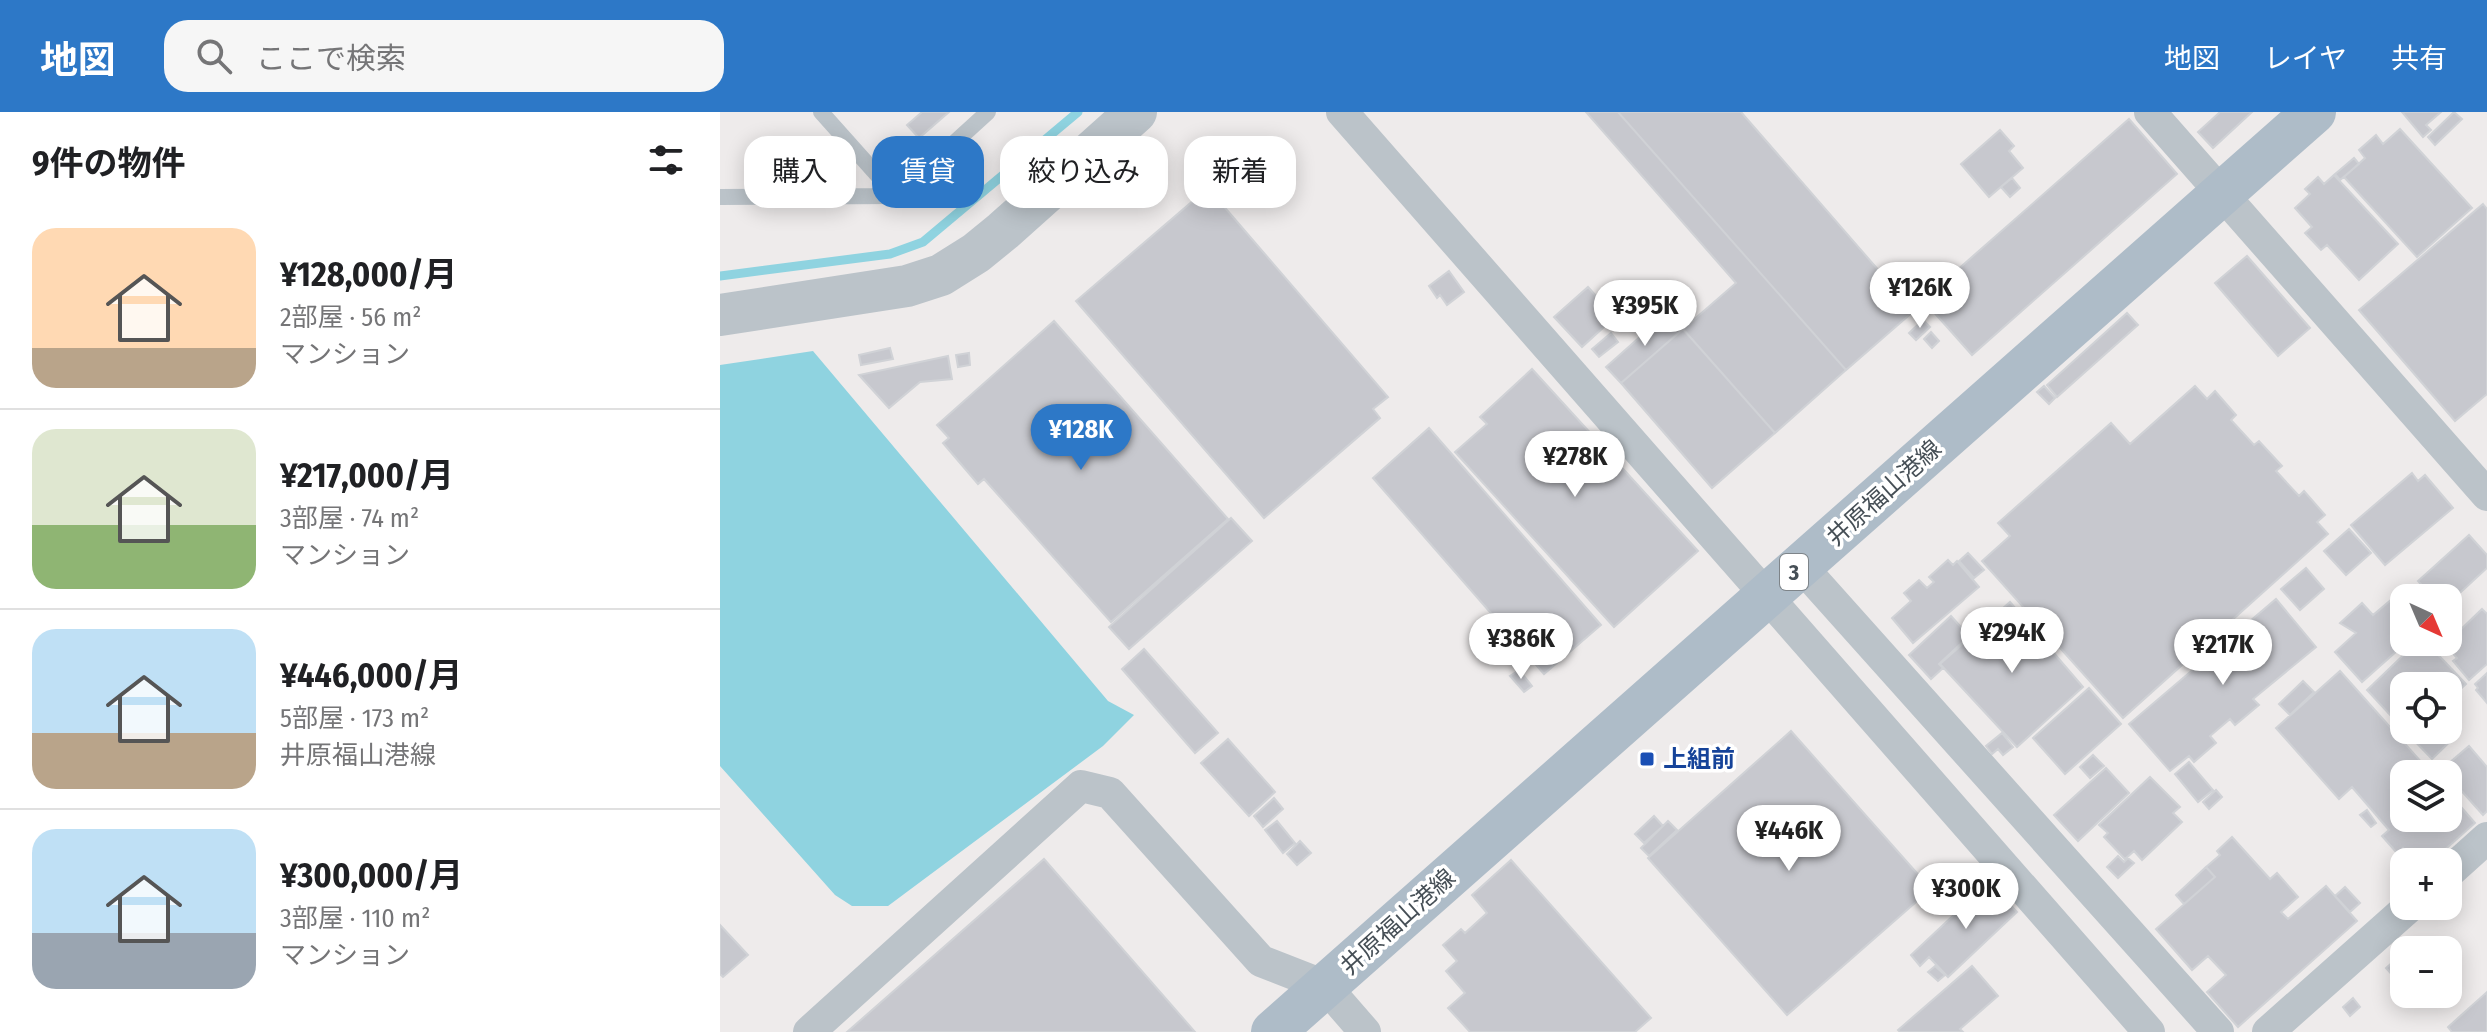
<!DOCTYPE html>
<html lang="ja">
<meta charset="utf-8">
<style>
:root{--surface:#fff;--page:#f6f6f6;--text:#202124;--muted:#757577;--line:#e0e0e0;--accent:#2d78c7}
body{margin:0;font-family:"Fira Sans Condensed","Noto Sans JP",sans-serif;background:var(--page);color:var(--text);height:100vh;display:flex;flex-direction:column;font-size:30px;white-space:nowrap}
*{box-sizing:border-box;margin:0}
p{font-size:26px;color:var(--muted)}
.icon{flex:none;width:44px;height:44px;fill:none;stroke:currentColor;stroke-width:2;stroke-linecap:round;stroke-linejoin:round}
.map{position:relative;flex:1;overflow:hidden}
.side{display:flex;flex-direction:column;background:var(--surface);width:720px}
.side>*{flex:none}
.hud{position:absolute;left:24px;top:24px;width:760px;height:72px;display:flex;gap:16px}
.needle{width:52px;rotate:136deg}
.fabs{position:absolute;left:1670px;top:472px;display:grid;gap:16px}
.fabs a{display:grid;place-items:center;width:72px;height:72px;border-radius:16px;background:var(--surface);box-shadow:0 4px 20px #0003;font-size:40px}
.price{position:absolute;translate:-50% -68px;padding:0 18px;border-radius:28px;background:#fff;color:#222;font-size:26px;line-height:52px;filter:drop-shadow(0 2px 4px #0008)}
.price::after{content:'';position:absolute;left:50%;top:48px;width:24px;height:18px;margin-left:-12px;background:inherit;clip-path:polygon(0 0,100% 0,50% 100%)}
.price.selected{background:var(--accent);color:#fff}
ul{padding:0;list-style:none}
li{display:flex;align-items:center;gap:24px;height:200px;padding:0 32px}
li+li{border-top:2px solid var(--line)}
li span{display:grid;place-items:center;flex:none;width:224px;height:160px;border-radius:24px;color:#555}
li>.icon{margin-inline-start:auto}
span .icon{width:96px;height:96px;fill:#fffc;stroke-width:1}
li b{font-size:34px}
h2{display:flex;justify-content:space-between;align-items:center;height:96px;padding:0 32px;font-size:34px}
.tag{padding:0 28px;border-radius:24px;background:var(--surface);box-shadow:0 4px 20px #0003;font-size:28px;line-height:72px}
.tag.selected{background:var(--accent);color:#fff}
header{display:flex;align-items:center;gap:48px;box-sizing:border-box;height:112px;padding:0 40px;background:var(--accent);color:#fff}
header strong{font-size:38px}
nav{display:flex;gap:44px;margin-inline-start:auto;font-size:28px}
.search{width:560px;height:72px;background:var(--page);display:flex;align-items:center;gap:20px;box-sizing:border-box;padding:0 28px;border-radius:24px;color:var(--muted);font-size:30px}
main{display:flex;flex:1;min-height:0}
.map>svg:first-child{display:block}
</style>
<header>
<strong>地図</strong>
<div class="search"><svg class="icon" aria-label="search" viewBox="0 0 24 24"><circle cx="10" cy="10" r="6"/><path d="M15 15l6 6"/></svg>ここで検索</div>
<nav><a>地図</a><a>レイヤ</a><a>共有</a></nav>
</header>
<main>
<section class="side">
<h2>9件の物件<svg class="icon" aria-label="filters" viewBox="0 0 24 24"><path d="M4 7h16M4 17h16"/><circle cx="9" cy="7" r="2"/><circle cx="15" cy="17" r="2"/></svg></h2>
<ul>
<li><span style="background:linear-gradient(#ffd9b3 75%,#b9a48a 0)"><svg class="icon" aria-label="home" viewBox="0 0 24 24"><path d="M3 11l9-7 9 7M6 9v11h12V9"/></svg></span><div><b>¥128,000/月</b><p>2部屋 · 56 m²</p><p>マンション</p></div></li>
<li><span style="background:linear-gradient(#dfe7d0 60%,#8fb573 0)"><svg class="icon" aria-label="home" viewBox="0 0 24 24"><path d="M3 11l9-7 9 7M6 9v11h12V9"/></svg></span><div><b>¥217,000/月</b><p>3部屋 · 74 m²</p><p>マンション</p></div></li>
<li><span style="background:linear-gradient(#bfe0f5 65%,#b9a48a 0)"><svg class="icon" aria-label="home" viewBox="0 0 24 24"><path d="M3 11l9-7 9 7M6 9v11h12V9"/></svg></span><div><b>¥446,000/月</b><p>5部屋 · 173 m²</p><p>井原福山港線</p></div></li>
<li><span style="background:linear-gradient(#bfe0f5 65%,#9aa5b1 0)"><svg class="icon" aria-label="home" viewBox="0 0 24 24"><path d="M3 11l9-7 9 7M6 9v11h12V9"/></svg></span><div><b>¥300,000/月</b><p>3部屋 · 110 m²</p><p>マンション</p></div></li>
</ul>
</section>
<div class="map">
<svg width="1767" height="920" viewBox="0 0 1767 920">
<rect width="100%" height="100%" fill="#eeebeb"/>
<path fill="#8fd3e0" d="M93,239L388,589L414,603L383,634L168,794H132L115,783L0,654V253Z"/>
<g fill="none" stroke-linecap="round" stroke-linejoin="round">
<path stroke="#8fd3e0" stroke-width="9" d="M0,164L170,142L203,130L358,0"/>
</g>
<path fill="#c7c8ce" stroke="#d0d2d6" stroke-width="2" d="M202,0H229L199,26L187,13Z
M866,0H898L1126,258L1055,321L963,217L1016,171Z
M898,0H1021L1194,199L1126,258Z
M1500,0H1532L1493,36L1478,20Z
M1682,0H1721L1706,13L1711,18L1703,25Z
M1734,0L1742,7L1715,33L1708,25Z
M1409,7L1457,62L1252,243L1203,188Z
M1680,17L1752,96L1697,145L1624,65L1645,46L1639,38L1656,23L1663,32Z
M1280,18L1294,34L1289,39L1303,56L1269,85L1241,52Z
M164,35L173,45L163,55L153,44Z
M1634,46L1639,52L1620,68L1615,62Z
M1614,63L1678,132L1639,168L1607,133L1601,138L1585,121L1592,115L1575,96L1590,82L1585,77L1598,65L1604,72Z
M1292,66L1300,76L1290,85L1281,75Z
M488,76L668,285L653,297L660,306L544,406L356,189Z
M1763,92L1767,97V282L1735,309L1639,198Z
M1527,144L1590,216L1558,244L1495,171Z
M729,159L744,180L727,193L720,183L717,186L709,174Z
M868,175L895,205L862,235L834,205Z
M948,200L963,217L901,271L886,255Z
M1407,201L1418,213L1337,285L1327,273Z
M1203,208L1210,215L1196,228L1189,221Z
M334,209L508,407L391,510L264,367L258,372L223,331L229,326L217,313Z
M963,217L1055,321L992,376L901,271Z
M1211,220L1219,229L1212,236L1204,227Z
M891,221L898,230L879,245L872,237Z
M170,236L173,247L141,253L139,243Z
M249,241L250,253L238,255L236,243Z
M228,244L232,267L200,270L169,296L139,263Z
M812,257L978,439L894,515L735,340L767,312L760,305Z
M1324,274L1335,286L1329,292L1317,280Z
M1475,274L1487,287L1495,279L1516,303L1511,308L1534,333L1539,329L1562,354L1556,359L1579,384L1584,379L1605,403L1597,410L1608,422L1403,606L1262,449L1290,424L1278,411L1391,311L1410,332Z
M709,316L881,513L824,562L653,366Z
M1692,361L1698,369L1705,363L1733,396L1665,453L1631,413Z
M511,406L532,429L409,537L389,515Z
M1629,417L1651,441L1626,463L1604,439Z
M1749,423L1767,443V456L1728,492V486H1714L1698,469Z
M1248,441L1264,458L1254,466L1239,449Z
M1228,448L1233,453L1237,449L1259,475L1193,531L1172,506L1191,489L1184,481L1199,468L1207,476L1214,470L1209,465Z
M1586,456L1604,477L1580,498L1561,477Z
M1685,476L1699,486H1684V530H1687L1642,570L1615,540L1636,521L1620,511L1642,491L1653,503Z
M1556,487L1596,535L1533,587L1539,593L1515,613L1510,607L1490,624L1496,631L1474,650L1469,644L1450,659L1409,612Z
M1290,490L1363,575L1297,635L1220,552Z
M1762,497L1767,502V552L1749,568L1733,549L1737,546L1723,530H1728V522L1731,519L1735,523Z
M1231,504L1249,524L1219,552L1223,556L1211,567L1189,543Z
M1697,530H1706L1746,572L1728,589V574H1684V618L1647,578Z
M424,537L498,621L475,641L402,557Z
M799,558L812,574L804,580L790,564Z
M1620,559L1712,662H1684V706H1728V680L1755,711L1711,750H1695L1683,736L1677,741L1662,724L1669,718L1632,675L1619,687L1556,616Z
M1767,561V591L1756,578L1758,576L1755,572Z
M1583,569L1594,580L1570,603L1559,592Z
M1369,576L1401,612L1345,662L1313,626Z
M1728,605L1741,619L1712,647L1684,618H1728Z
M1071,619L1211,777L1067,903L928,746Z
M1282,621L1293,635L1283,643L1278,637L1272,642L1266,634Z
M508,627L555,680L529,704L481,651Z
M1749,634L1767,655V699L1763,703L1722,657Z
M1373,643L1384,654L1370,666L1360,655Z
M1469,650L1493,678L1478,690L1455,662Z
M1386,656L1409,681L1358,729L1334,703Z
M1430,665L1460,695L1453,701L1462,710L1422,748L1414,739L1405,747L1384,725L1388,721L1379,713Z
M1496,678L1502,685L1489,697L1483,690Z
M554,686L563,697L543,715L534,704Z
M1647,698L1656,711L1651,715L1640,703Z
M934,704L943,714L924,731L915,722Z
M557,709L575,731L563,741L545,718Z
M948,709L957,718L929,744L921,736Z
M1512,725L1550,767L1557,761L1578,785L1561,800L1568,807L1606,774L1637,809L1518,915L1487,880L1506,863L1488,844L1472,858L1436,817L1495,765L1486,755L1500,743L1497,739Z
M580,729L591,741L577,753L567,742Z
M1398,744L1404,750L1408,746L1414,751L1398,766L1387,755Z
M324,747L475,920H127Z
M791,748L931,906L915,920H750L728,896L745,881L726,859L737,849L723,833L741,817L745,821L767,801L752,783Z
M1486,755L1495,765L1464,792L1456,783Z
M1269,770L1297,800L1228,865L1209,845L1200,854L1191,843Z
M1625,775L1640,791L1630,800L1615,784Z
M0,813L28,843L3,865L0,862Z
M1684,840V876L1666,856Z
M1215,854L1225,863L1218,869L1208,860Z
M1252,854L1278,884L1240,917L1243,920H1180L1178,918Z
M1767,880V920H1732L1728,915Z
M1633,886L1640,895L1630,904L1623,895Z"/>
<g fill="none" stroke-linecap="round" stroke-linejoin="round">
<path stroke="#bbc3c9" stroke-width="16" d="M101,0L176,84
M0,85L176,84L268,0"/>
<path stroke="#bbc3c9" stroke-width="32" d="M622,0L1429,920
M1430,0L1767,383
M1081,454L1498,920
M1728,761L1767,726
M89,920L361,674L390,681L541,849L605,874L645,920
M1548,920L1690,794"/>
<path stroke="#bbc3c9" stroke-width="42" d="M0,203L187,174L221,163L256,141L283,119L416,0"/>
<path stroke="#aebcc8" stroke-width="44" d="M553,920L1594,0"/>
</g>
<rect fill="#1a4fb4" stroke="#fff" stroke-width="3" x="919" y="639" width="16" height="16" rx="4"/>
<g text-anchor="middle" dominant-baseline="central" stroke-width="7" stroke-linejoin="round" paint-order="stroke">
<rect fill="#fff" stroke="#7e8489" stroke-width="2" x="1060" y="442" width="28" height="36" rx="6"/>
<g font-size="22" font-weight="bold" fill="#464f56">
<text x="1074" y="460">3</text>
</g>
<g font-size="24" fill="#464f56" stroke="#fff">
<text transform="translate(1164 381) rotate(-42)">井原福山港線</text>
<text transform="translate(678 810) rotate(-42)">井原福山港線</text>
</g>
<g font-size="24" font-weight="bold" fill="#164399" stroke="#fff" text-anchor="start">
<text x="943" y="647">上組前</text>
</g>
</g>
</svg>
<div class="fabs">
<a><svg class="needle" viewBox="-14 -14 28 28"><path d="M0-13l5 13h-10z" fill="#e53935"/><path d="M0 13l5-13h-10z" fill="#757577"/></svg></a>
<a><svg class="icon" aria-label="locate" viewBox="0 0 24 24"><circle cx="12" cy="12" r="6"/><path d="M12 2v4M12 18v4M2 12h4M18 12h4"/></svg></a>
<a><svg class="icon" aria-label="layers" viewBox="0 0 24 24"><path d="M12 4l9 5-9 5-9-5zM3 14l9 5 9-5"/></svg></a>
<a>+</a>
<a>−</a>
</div>
<b class="price" style="left:1200px;top:218px">¥126K</b>
<b class="price" style="left:925px;top:236px">¥395K</b>
<b class="price selected" style="left:361px;top:360px">¥128K</b>
<b class="price" style="left:855px;top:387px">¥278K</b>
<b class="price" style="left:1292px;top:563px">¥294K</b>
<b class="price" style="left:801px;top:569px">¥386K</b>
<b class="price" style="left:1503px;top:575px">¥217K</b>
<b class="price" style="left:1069px;top:761px">¥446K</b>
<b class="price" style="left:1246px;top:819px">¥300K</b>
<div class="hud">
<a class="tag">購入</a>
<a class="tag selected">賃貸</a>
<a class="tag">絞り込み</a>
<a class="tag">新着</a>
</div>
</div>
</main>
